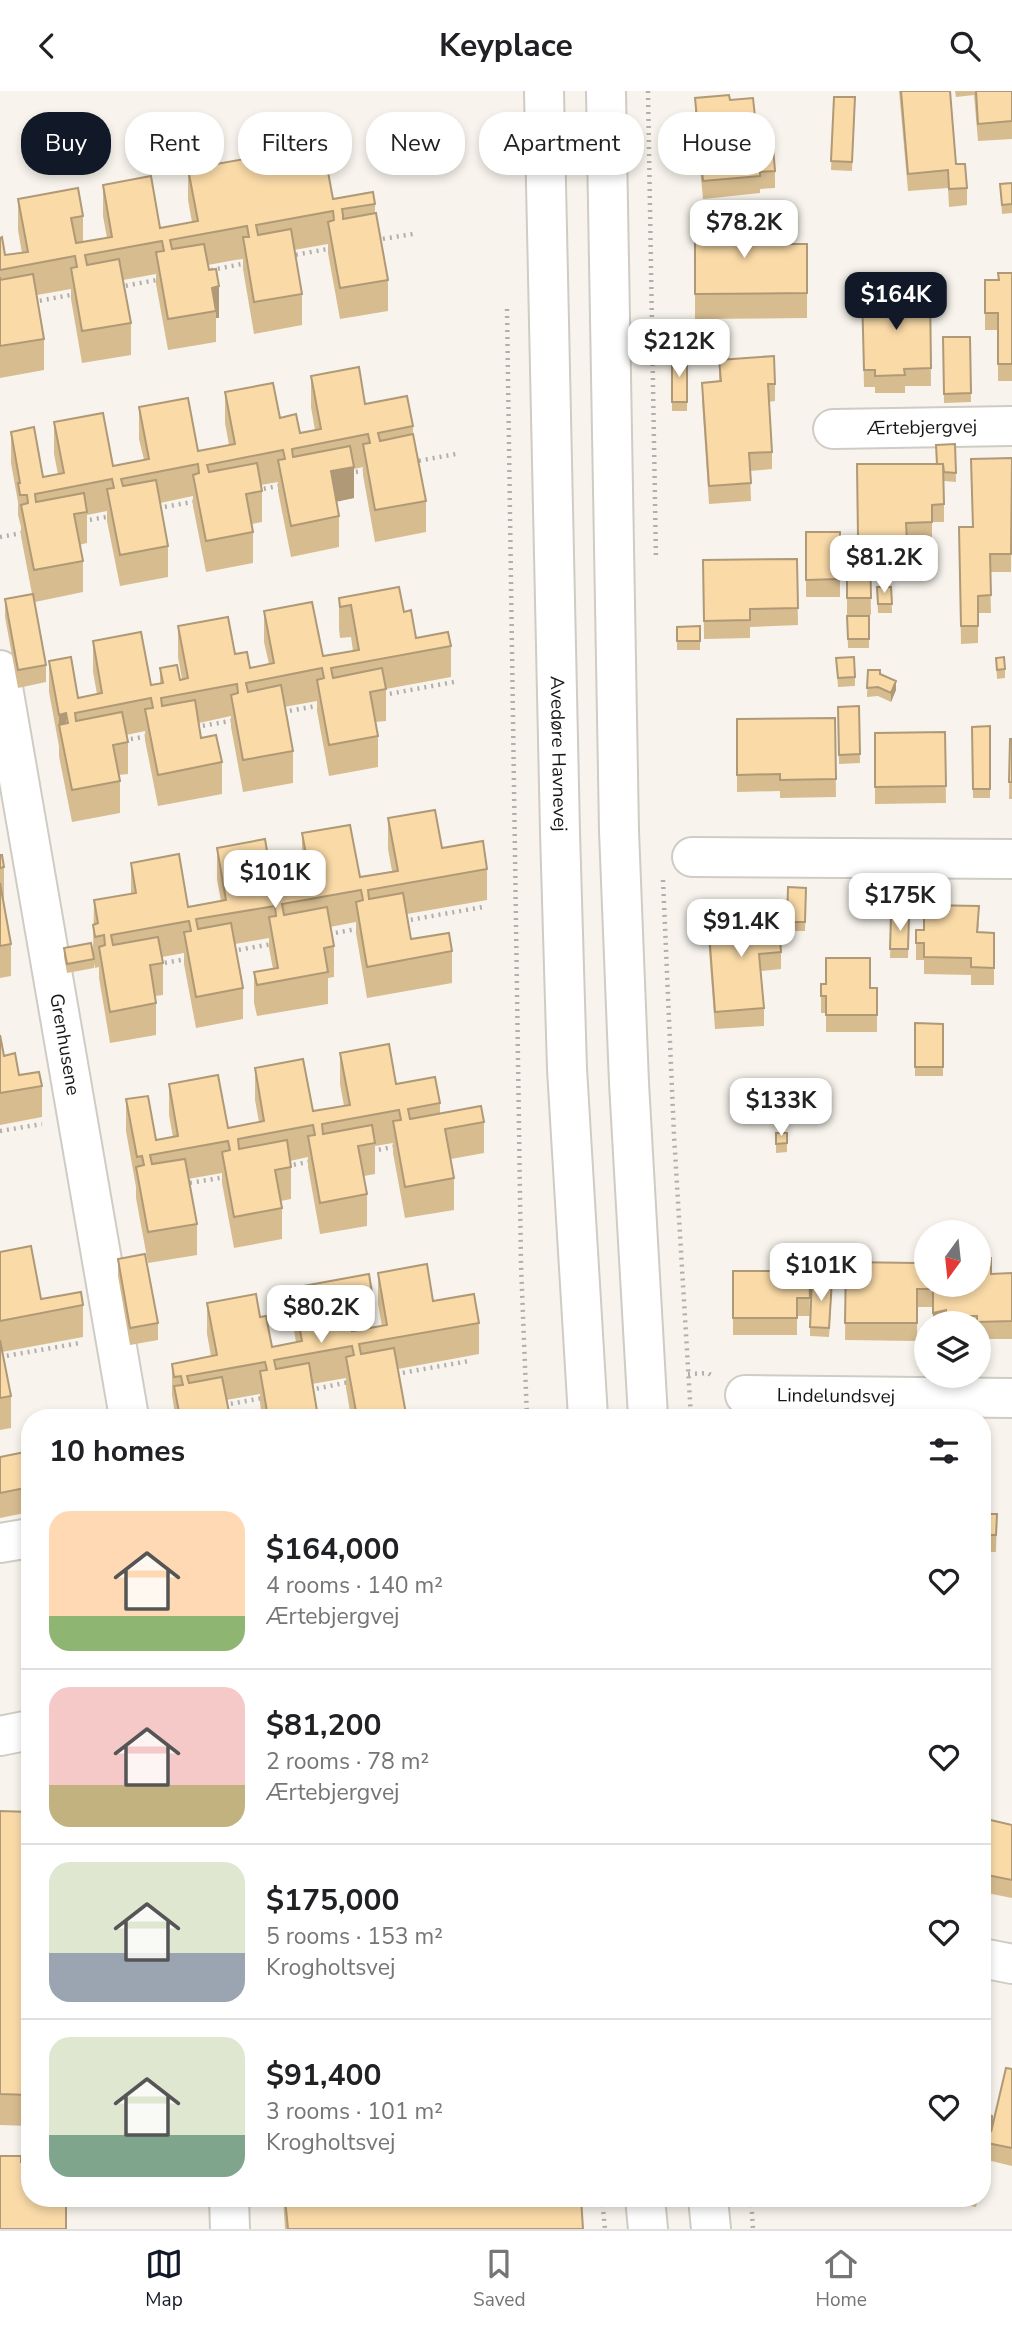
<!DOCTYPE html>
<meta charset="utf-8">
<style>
:root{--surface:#fff;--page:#f6f6f6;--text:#202124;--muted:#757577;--line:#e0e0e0;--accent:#111827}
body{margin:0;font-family:"Nunito Sans",sans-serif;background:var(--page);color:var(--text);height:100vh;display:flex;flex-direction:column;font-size:26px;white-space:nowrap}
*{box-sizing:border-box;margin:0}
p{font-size:23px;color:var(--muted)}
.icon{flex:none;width:38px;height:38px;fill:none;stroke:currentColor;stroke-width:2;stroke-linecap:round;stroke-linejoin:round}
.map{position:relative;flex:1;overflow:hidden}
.details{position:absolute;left:21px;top:1318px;width:970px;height:798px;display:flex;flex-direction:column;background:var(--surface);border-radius:28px;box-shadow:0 4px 10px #0003}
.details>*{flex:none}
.guide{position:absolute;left:21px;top:21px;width:971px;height:63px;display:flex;gap:14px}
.needle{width:46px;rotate:195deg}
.tools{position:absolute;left:914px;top:1129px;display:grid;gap:14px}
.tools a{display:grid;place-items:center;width:77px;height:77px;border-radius:50%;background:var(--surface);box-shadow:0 4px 10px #0003;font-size:35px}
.price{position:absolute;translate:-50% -60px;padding:0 16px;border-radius:14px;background:#fff;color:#222;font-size:23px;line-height:46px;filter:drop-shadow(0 2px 4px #0008)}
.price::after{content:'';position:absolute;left:50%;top:42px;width:21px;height:16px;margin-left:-10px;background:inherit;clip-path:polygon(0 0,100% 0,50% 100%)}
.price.on{background:var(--accent);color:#fff}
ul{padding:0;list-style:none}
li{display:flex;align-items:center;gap:21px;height:175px;padding:0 28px}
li+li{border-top:2px solid var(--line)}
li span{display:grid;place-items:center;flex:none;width:196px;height:140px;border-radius:21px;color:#555}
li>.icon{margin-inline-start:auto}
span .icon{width:84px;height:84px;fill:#fffc;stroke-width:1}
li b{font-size:30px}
h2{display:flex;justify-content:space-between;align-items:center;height:84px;padding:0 28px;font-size:30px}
.tag{padding:0 24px;border-radius:28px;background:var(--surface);box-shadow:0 4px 10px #0003;font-size:24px;line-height:63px}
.tag.on{background:var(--accent);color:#fff}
header{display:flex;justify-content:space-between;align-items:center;height:91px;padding:0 28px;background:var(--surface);font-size:32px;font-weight:700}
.tabs{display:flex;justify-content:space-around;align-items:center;height:98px;border-top:2px solid var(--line);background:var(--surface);font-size:19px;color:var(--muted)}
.tabs a{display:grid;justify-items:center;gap:4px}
.tabs .on{color:var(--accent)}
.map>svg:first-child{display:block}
</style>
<header><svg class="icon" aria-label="back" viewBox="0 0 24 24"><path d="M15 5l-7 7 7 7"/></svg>Keyplace<svg class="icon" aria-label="search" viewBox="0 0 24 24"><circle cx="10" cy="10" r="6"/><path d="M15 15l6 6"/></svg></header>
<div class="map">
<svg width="1012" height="2138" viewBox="0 0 1012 2138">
<rect width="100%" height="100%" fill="#f8f4ed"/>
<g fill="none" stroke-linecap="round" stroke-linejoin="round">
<g stroke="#cfcbc5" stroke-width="42">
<g id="minor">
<path id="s1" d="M544,0L560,741L567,978L588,1326"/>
<path d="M606,0L619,740L629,992L648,1326"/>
<path id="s2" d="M833,338L1012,335"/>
<path id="s3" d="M0,579L129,1326"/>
<path d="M692,766L1012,768"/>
<path id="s4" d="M745,1304L1012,1307"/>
<path d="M0,1452L30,1447"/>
<path d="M0,1645L30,1639"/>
<path d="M982,1867L1012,1873"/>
<path d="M229,2107L230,2138"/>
<path d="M645,2107L648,2138"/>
<path d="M708,2107L711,2138"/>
</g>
</g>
<path stroke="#b2afaa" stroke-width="4.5" stroke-dasharray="2 5" stroke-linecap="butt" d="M648,0L656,469
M376,149L413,143
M289,165L333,157
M211,179L247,172
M119,196L162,188
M33,211L76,203
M507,218L521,1173L527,1326
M412,371L456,363
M349,382L368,379
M257,399L283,394
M158,417L198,410
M83,430L112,425
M0,446L27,441
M383,604L454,591
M283,621L322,614
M196,636L236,629
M124,649L150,645
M663,789L674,1044L691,1326
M404,830L483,816
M329,843L362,837
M232,860L272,853
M158,873L187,868
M0,1040L42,1033
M372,1060L398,1055
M287,1075L313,1070
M183,1093L226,1086
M0,1266L80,1252
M396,1283L469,1270
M688,1283L708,1282L714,1286
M310,1299L349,1291
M224,1314L263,1307
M602,2107L605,2138
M751,2107L753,2138"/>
<use href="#minor" stroke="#fff" stroke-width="38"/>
</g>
<path fill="#d7bc90" d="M899,0H950L956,73L967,97V114L949,116L948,97L908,100Z
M955,0H1012V48L978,50L974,4L956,6Z
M834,6H855L852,80L831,79Z
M695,7L730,9L757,45L775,80V97L760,98V102L703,108L695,25Z
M188,78L333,108L375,113V122L388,189V220L340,228L328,162V153L294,159L302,203V234L254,243L243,178V168L235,169L208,174L219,227H216V251L168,259L156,193V183L123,189L131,232V264L82,272L71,208V198L37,204L44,248V279L0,287V147L5,164L22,162L18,139V108L83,125V151L107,147L103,125V94L160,137L192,131L188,109Z
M1012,92V122L1002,123L1000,93Z
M695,121L745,153H807V227L695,228Z
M1012,182V290H998V239H985V189H998Z
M930,201L931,295H905V302H875V296H864L862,202Z
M943,246H970L971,311L944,312Z
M672,266H687V320H672Z
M719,269L775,293V310L769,311L772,361V378L750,380L751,410L709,413L702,309V292L719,290Z
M311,285L365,313L413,335V343L426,410V441L375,451L363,384V376L354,378V407L337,410L339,425V456L291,466L278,400V391L261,394L262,400V431L252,433L253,441V472L206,481L193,415V405L160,412L168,455V486L120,495L107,430V420L87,424V452L79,454L83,470V501L35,511L46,574V591L18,597L5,526V508L32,503L21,445V436L18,424V411L11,372V341L43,386L58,383L54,363V331L113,375L144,369L139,348V316L198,360L229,354L225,332V301L280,327L300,342L315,339L311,316Z
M955,353L956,391L944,390V431H932V449L907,450V468L870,469L871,524H847V448L858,447Z
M1012,367L1011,481H990L991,522H978V552L961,553L959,436H972Z
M806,441H840V506H806Z
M797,468L798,534L750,536V547L704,548L703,469Z
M877,496H891L892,522H878Z
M339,507L404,521L416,547L451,555V586L386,598V630L375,631L378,645V676L329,685L317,620V610L284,616L293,660V692L243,701L231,636V625L199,632L201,647L222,671V703L158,715L145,649V640L126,644L128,651V683L119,684L120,690V722L72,731L59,665V655L49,601V570L78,607L97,603L93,581V550L151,594L160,592V577L180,589L182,588L178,566V535L235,563L250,577L269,573L264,551V520L323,565L353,560L351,546L340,547L339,538Z
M847,525H869V557H848Z
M700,535V559H677V536Z
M836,567L855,586V595L838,596Z
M996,567L1005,578V587L997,588Z
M868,579L880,583L896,599L891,611L878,605L867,606Z
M859,615L860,672L839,673L838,616Z
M835,627L836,706L780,707V700L737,701V628Z
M990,635V707H973L972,636Z
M945,641L946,712L875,713V642Z
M1010,648H1012V708H1009Z
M388,727L442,757L487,778V809L407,823L411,848L452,860V892L367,907L356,842V831L330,836L334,855V886L328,887V913L257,925L254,912V881L273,878L269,857V847L235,853L243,897V928L196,937L184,873V862L162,866L163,872V904L155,905L156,912V944L110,952L99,887V876L95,877L94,872V877L67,882L64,866V857L93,862L94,809L131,803V772L188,816L221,810L217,788V757L274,802L306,796L302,774V742L360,786L392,780L388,758Z
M0,764L4,776V808H3L11,853V885L0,887Z
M788,796L806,797L805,840H787Z
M891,825H909L908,867H890Z
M708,828L781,861V878L761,880L764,917V935L715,938L708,846Z
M979,832L978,841L994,842V894H971V884L924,883V869H916V852L924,839Z
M821,893L877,897V941H826V922H821Z
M915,932L943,933V985H915Z
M0,944L4,965L19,984L42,995V1026L0,1034Z
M340,962L396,993L440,1012V1022L484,1031V1062L451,1068L454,1087V1119L405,1127L393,1062V1052L375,1055V1083L364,1085L367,1103V1135L320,1143L308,1076V1066L290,1070L291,1076V1108L281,1110L282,1117V1148L234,1157L222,1092V1082L188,1088L197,1133V1164L148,1172L136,1107V1096L126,1040V1008L156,1049L173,1046L169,1024V993L228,1037L259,1031L255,1009V977L313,1020L344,1015L340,993Z
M823,991V1014L810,1015L809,992Z
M776,1042H787V1061L776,1062Z
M0,1161L41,1208L83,1214V1246L2,1261L11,1305V1337L0,1339Z
M118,1168L158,1232V1249L130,1254L118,1185Z
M846,1171L917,1176L991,1183L1012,1182V1248H978V1232H933V1216H917V1250L845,1249Z
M809,1176L810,1225H797V1244H733V1180H788Z
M378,1182L433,1210L479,1232V1263L398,1278L406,1326H351L346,1297V1287L312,1293L318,1326H262L260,1312V1303L226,1309L230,1326H174V1317L172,1304V1273L211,1265L207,1243V1212L260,1226L272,1256L296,1251L292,1228V1197L372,1202V1234L351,1238L352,1240L382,1235L378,1213Z
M832,1198L829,1246L810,1245V1236Z
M982,1358L987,1423H997L996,1461H982Z
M30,1360V1421L0,1427V1366Z
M0,1720L30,1721V2035L0,2034Z
M982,1727L1012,1734V1807L982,1801Z
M1012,1978V2075L987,2069L984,2084L982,2085V2022L992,2033Z
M283,2107H581L583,2138H285Z
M957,2107H978L976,2116L957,2112Z"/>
<path fill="#af9976" d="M219,195V227H216V220L212,197Z
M354,376V407L331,412V380Z
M896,590V599L891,611V602Z
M66,622V654L59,634V624Z
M946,1219V1232H933V1222Z
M985,1929V1946L982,1963V1945Z
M987,2052V2069L984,2084V2067Z"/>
<path fill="#fadba8" stroke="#af9976" stroke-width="2" d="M901,0H950L956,73H965L967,97L949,98L948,79L908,83Z
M976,0H1012V30L978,33Z
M729,4L730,9L753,7L757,45L772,44L775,80L760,81V85L703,90L695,7Z
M834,6H855L852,71L831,70Z
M323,54L333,108L373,101L375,113L342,118L343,124V128L376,122L388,189L340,197L328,131L334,129L333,120L256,134L258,144L291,138L302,203L254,211L243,146H249L247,135L170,149L172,158L204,153L209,179L216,178L219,195L212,197L216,220L168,228L156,161L164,160L162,150L85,164L87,174L119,168L131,232L82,240L71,177L77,176L75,165L0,179V147L2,146L5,164L28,161L18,108L78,97L83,125L71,127L76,152L112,146L103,94L151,85L160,137L198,130L188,78Z
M1012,92V113L1002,114L1000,93Z
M695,121H745V153H807V202L695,203Z
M998,182H1012V273H998V222H985V189H999Z
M33,183L44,248L0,255V186V189Z
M930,201L931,277L904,278L905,284L875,285V279H864L862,202Z
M943,246H970L971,302L944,303Z
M774,265L775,293H768L772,361L749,362L751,392L709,395L702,292L721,290L719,269Z
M672,266H687V311H672Z
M359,276L365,313L407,305L413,335L378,342L380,350L413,343L426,410L375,419L363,353L370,352L368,343L292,358L293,366L350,355L354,376L331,380L339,425L291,435L278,369L285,368L283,359L207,374L209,381L257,372L262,400L246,403L253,441L206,450L193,384L199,382L198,373L121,388L123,395L156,389L168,455L120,464L107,398L114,397L112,388L35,403L36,411L84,402L87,421L74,423L83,470L34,479L21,414L28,412L27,404H20L18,392H20L11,341L34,336L43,386L64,382L54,331L103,322L113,375L149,368L139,316L188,307L198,360L235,353L225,301L273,292L280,327L296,323L300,342L321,338L311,285Z
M955,353L956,382L944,381L943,373H937L936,354Z
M1012,367L1011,463H990L991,504L978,505V535H961L959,436H973L971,368Z
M857,373H943L944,413L932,414V431L906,432L907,451H870L871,507H847V448L858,447Z
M806,441H840V488L806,489Z
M797,468L798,517L750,518V529L704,530L703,469Z
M399,496L404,521L411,519L416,547L448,541L451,555L331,577L333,587L382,577L386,598L370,601L378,645L329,654L317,589L324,587L322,577L246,592L248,601L281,594L293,660L243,669L231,604L238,602L237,593L161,607L162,615L195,609L201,647L216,644L222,671L158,684L145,618L153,617L151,607L75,622L76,630L122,621L128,651L113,654L120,690L72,699L59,634L68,632L66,622L59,624L49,570L71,566L78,607L102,602L93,550L141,541L151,594L163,592L160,577L177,574L180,589L188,587L178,535L228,526L235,563L247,561L250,577L274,572L264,520L312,511L323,565L359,559L351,514L340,516L339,507Z
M877,496H891L892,513H878Z
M33,503L46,574L18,579L5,508Z
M847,525H869V548H848Z
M700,535V550H677V536Z
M854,566L855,586L838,587L836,567Z
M1004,566L1005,578L997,579L996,567Z
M868,579H880V583L896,590L891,602L878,596L867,597Z
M859,615L860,663L839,664L838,616Z
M835,627L836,688L780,689V683L737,684V628Z
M990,635V698H973L972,636Z
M945,641L946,695L875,696V642Z
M1010,648H1012V691H1009Z
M435,719L442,757L483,750L487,778L368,799L369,808L403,802L411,848L449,842L452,860L367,876L356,811L363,809L361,799L282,813L284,824L327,816L334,855L324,857L328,881L257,894L254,881L278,877L269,826L276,825L275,815L196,828L198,838L231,832L243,897L196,906L184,841L191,840L189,830L111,844L113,854L158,846L163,872L150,874L156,912L110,921L99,856L105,854L104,844L95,846L93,834L98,832L94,809L136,802L131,772L179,763L188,816L226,809L217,757L265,748L274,802L312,795L302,742L350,734L360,786L398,780L388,727Z
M0,764H2L4,776L0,777Z
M0,792L11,853L0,855Z
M788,796L806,797L805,831H787Z
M924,814L979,815L977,841L994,842V877L971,876V867L924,866V852H916V839H924Z
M778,824L781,861L759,863L764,917L715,921L708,828Z
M891,825H909L908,858H890Z
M91,852L94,868L67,873L64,857Z
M826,867H870V897H877V924H826V905H821V893H826Z
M915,932L943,933V976H915Z
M0,944L4,965L15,962L19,984L39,981L42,995L0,1002Z
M389,953L396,993L435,986L440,1012L408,1018L410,1028L481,1015L484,1031L445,1038L454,1087L405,1096L393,1030L401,1029L399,1019L322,1033L323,1043L372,1034L375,1052L358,1055L367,1103L320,1112L308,1045L315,1044L313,1034L238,1048L239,1058L287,1049L291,1076L275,1079L282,1117L234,1126L222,1061L230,1059L228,1050L150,1064L152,1073L185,1068L197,1133L148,1141L136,1076L144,1074L142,1065L137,1066L126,1008L148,1005L156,1049L178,1045L169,993L218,984L228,1037L264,1030L255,977L303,968L313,1020L350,1014L340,962Z
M823,991V1005L810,1006L809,992Z
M776,1042H787V1052L776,1053Z
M31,1155L41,1208L81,1201L83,1214L0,1230V1161Z
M145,1163L158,1232L130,1237L118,1168Z
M978,1167H991V1183L1012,1182V1230L977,1231V1225H946V1219L933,1222V1198H917V1232H845L846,1171L917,1172V1176L926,1175V1194H978Z
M427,1173L433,1210L474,1203L479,1232L359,1253L361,1263L394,1257L406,1323L385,1326H357L346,1266L354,1264L352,1255L274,1269L276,1278L309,1272L318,1326H268L260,1280L267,1279L265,1271L187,1285L189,1292L222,1286L230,1326H180L174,1295L183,1294L182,1290L181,1285L174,1286L172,1273L217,1264L207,1212L256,1203L260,1226L266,1225L272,1256L302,1250L292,1197L369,1183L372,1202L345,1207L352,1240L387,1234L378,1182Z
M788,1176H809L810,1207H797V1227H733V1180H788Z
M812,1188L832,1189L829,1237L810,1236Z
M0,1249L11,1305L0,1307Z
M982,1358H987V1423H997L996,1444H982Z
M30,1360V1396L0,1402V1366Z
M0,1720L30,1721V2004L0,2003Z
M982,1727L1012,1734V1789L982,1783Z
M982,1928L985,1929L982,1945Z
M1006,1977L1012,1978V2057L987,2052L984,2067L982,2068V2022L992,2025L991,2041Z
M0,2065H21V2071H30V2107H66V2138H0Z
M285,2107H581L583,2138H288Z"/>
<g text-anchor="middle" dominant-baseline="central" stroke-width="7" stroke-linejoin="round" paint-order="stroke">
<g font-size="19" fill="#181715" stroke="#fff">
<text stroke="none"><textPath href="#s2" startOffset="89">Ærtebjergvej</textPath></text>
<text stroke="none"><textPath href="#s1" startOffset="663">Avedøre Havnevej</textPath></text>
<text stroke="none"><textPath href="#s3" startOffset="380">Grenhusene</textPath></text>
<text stroke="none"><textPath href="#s4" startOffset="91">Lindelundsvej</textPath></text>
</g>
</g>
</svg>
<div class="tools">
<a><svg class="needle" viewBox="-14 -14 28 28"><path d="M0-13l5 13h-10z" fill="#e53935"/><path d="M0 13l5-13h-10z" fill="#757577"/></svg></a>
<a><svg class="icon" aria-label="layers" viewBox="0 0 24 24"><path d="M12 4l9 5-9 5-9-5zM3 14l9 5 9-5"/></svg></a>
</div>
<b class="price" style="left:744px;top:169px">$78.2K</b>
<b class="price on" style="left:896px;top:241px">$164K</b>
<b class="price" style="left:679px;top:288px">$212K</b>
<b class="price" style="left:884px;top:504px">$81.2K</b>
<b class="price" style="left:275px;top:819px">$101K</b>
<b class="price" style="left:900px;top:842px">$175K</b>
<b class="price" style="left:741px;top:868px">$91.4K</b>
<b class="price" style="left:781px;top:1047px">$133K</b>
<b class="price" style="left:821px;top:1212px">$101K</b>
<b class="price" style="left:321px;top:1254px">$80.2K</b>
<div class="guide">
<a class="tag on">Buy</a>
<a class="tag">Rent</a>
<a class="tag">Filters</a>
<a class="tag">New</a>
<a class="tag">Apartment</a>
<a class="tag">House</a>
</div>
<section class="details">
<h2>10 homes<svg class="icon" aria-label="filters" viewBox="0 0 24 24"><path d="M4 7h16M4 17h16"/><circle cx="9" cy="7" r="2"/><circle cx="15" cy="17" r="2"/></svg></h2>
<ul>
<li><span style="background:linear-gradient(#ffd9b3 75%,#8fb573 0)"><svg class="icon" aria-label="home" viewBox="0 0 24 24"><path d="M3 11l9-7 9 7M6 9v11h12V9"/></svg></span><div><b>$164,000</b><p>4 rooms · 140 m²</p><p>Ærtebjergvej</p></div><svg class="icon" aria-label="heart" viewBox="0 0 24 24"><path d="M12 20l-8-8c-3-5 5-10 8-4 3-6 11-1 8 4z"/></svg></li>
<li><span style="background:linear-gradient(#f6c9c9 70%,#c2b280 0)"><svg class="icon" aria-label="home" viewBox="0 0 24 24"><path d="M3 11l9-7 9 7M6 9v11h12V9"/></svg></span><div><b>$81,200</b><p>2 rooms · 78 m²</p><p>Ærtebjergvej</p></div><svg class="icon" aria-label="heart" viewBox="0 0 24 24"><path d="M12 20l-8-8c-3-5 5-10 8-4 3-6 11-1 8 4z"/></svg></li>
<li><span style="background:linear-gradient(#dfe7d0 65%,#9aa5b1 0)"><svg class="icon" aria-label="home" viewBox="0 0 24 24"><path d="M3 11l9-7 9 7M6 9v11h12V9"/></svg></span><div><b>$175,000</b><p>5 rooms · 153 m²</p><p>Krogholtsvej</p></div><svg class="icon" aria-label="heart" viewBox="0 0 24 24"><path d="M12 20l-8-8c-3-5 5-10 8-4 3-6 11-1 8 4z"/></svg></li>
<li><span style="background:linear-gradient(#dfe7d0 70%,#7fa58c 0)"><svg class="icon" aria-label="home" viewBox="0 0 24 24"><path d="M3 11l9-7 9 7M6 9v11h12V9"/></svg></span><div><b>$91,400</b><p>3 rooms · 101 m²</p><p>Krogholtsvej</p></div><svg class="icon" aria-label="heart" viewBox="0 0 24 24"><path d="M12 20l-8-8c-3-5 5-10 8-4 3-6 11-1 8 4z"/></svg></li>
</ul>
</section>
</div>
<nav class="tabs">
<a class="on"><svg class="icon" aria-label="map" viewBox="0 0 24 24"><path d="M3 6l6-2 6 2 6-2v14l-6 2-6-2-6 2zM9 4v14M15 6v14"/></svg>Map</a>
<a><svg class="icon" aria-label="saved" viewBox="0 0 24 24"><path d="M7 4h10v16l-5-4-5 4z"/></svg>Saved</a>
<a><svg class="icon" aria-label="home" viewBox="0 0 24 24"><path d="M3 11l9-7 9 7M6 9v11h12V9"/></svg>Home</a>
</nav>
